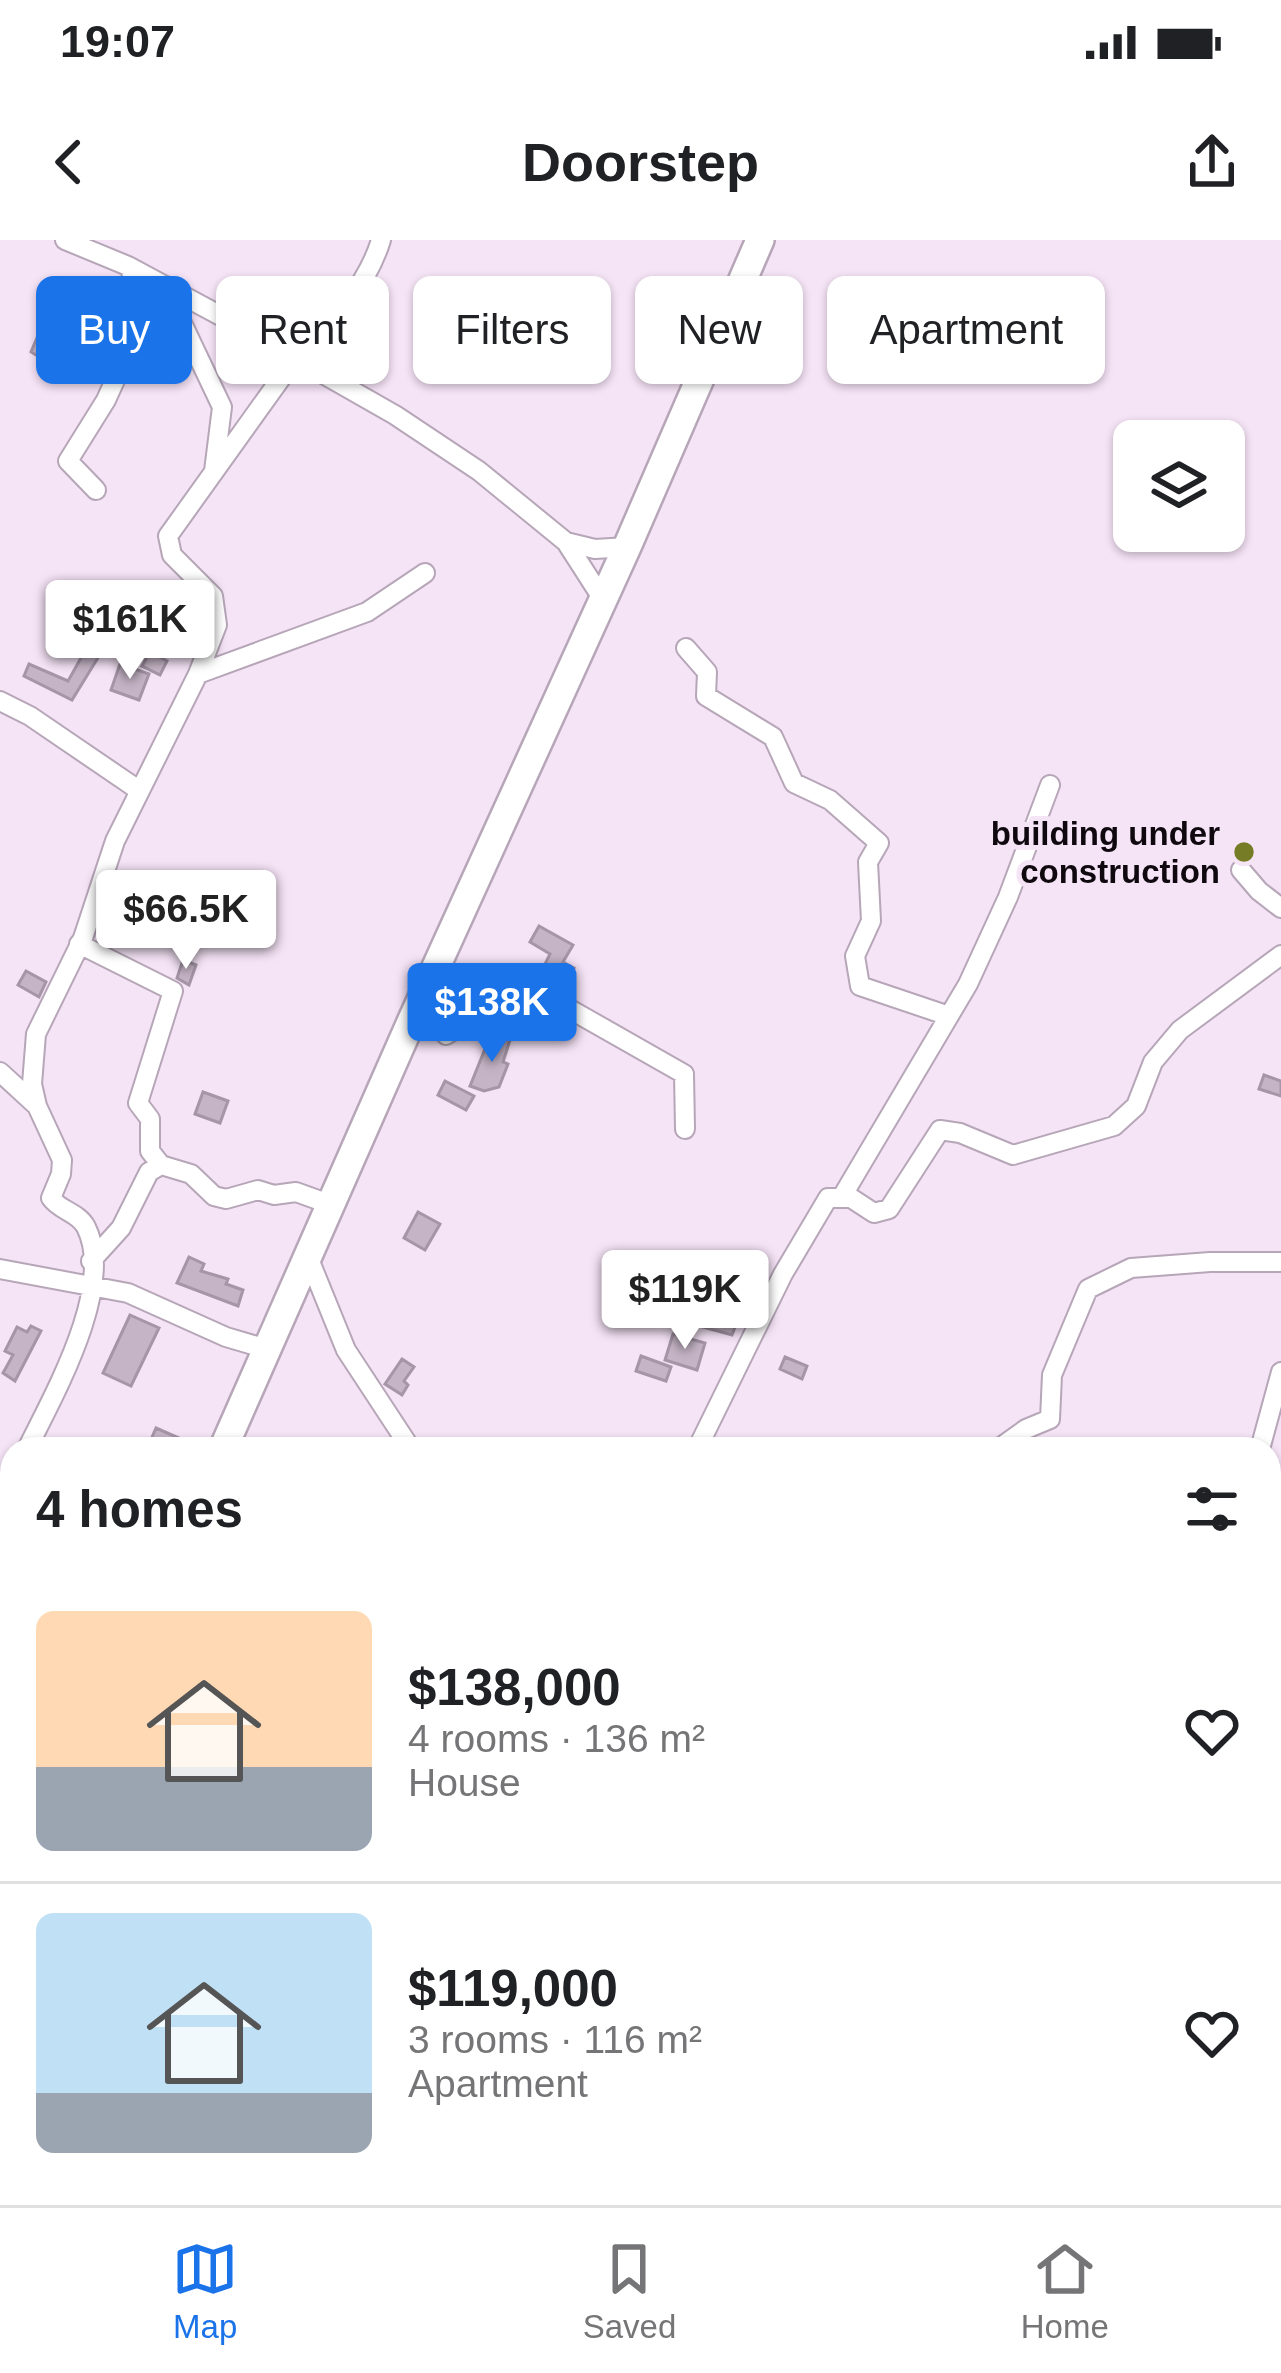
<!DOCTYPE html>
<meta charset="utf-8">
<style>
:root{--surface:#fff;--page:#f2f2f2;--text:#202124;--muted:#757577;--line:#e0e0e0;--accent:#1a73e8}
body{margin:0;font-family:Helvetica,sans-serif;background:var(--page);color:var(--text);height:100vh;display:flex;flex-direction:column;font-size:45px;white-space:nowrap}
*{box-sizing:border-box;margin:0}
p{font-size:39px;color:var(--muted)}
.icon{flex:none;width:66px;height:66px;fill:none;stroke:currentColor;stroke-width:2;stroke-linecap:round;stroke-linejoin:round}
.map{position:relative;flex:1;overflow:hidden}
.sheet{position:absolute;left:0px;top:1197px;width:1281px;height:768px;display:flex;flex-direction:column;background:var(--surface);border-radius:36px 36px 0 0;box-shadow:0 3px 9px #0004}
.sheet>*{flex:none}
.banner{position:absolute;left:36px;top:36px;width:1209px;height:108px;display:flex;gap:24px}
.buttons{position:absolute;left:1113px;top:180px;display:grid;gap:24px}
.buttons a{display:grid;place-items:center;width:132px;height:132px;border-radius:18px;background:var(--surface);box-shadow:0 3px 9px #0004;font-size:60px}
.price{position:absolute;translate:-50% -102px;padding:0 27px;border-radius:12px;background:#fff;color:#222;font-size:39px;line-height:78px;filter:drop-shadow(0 3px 6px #0008)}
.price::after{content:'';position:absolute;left:50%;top:72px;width:36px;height:27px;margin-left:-18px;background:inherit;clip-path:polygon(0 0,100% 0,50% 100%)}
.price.on{background:var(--accent);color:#fff}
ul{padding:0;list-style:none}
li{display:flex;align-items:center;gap:36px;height:300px;padding:0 36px}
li+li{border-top:3px solid var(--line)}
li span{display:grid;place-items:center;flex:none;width:336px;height:240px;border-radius:18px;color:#555}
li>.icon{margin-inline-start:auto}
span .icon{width:144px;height:144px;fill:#fffc;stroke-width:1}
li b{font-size:51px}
h2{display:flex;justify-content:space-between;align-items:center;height:144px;padding:0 36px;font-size:51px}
.tag{padding:0 42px;border-radius:18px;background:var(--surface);box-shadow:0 3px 9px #0004;font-size:42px;line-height:108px}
.tag.on{background:var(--accent);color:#fff}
.status{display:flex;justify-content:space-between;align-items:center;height:84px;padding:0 60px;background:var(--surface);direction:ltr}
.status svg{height:33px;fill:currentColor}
header{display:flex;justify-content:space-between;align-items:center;height:156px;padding:0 36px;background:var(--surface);font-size:54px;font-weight:700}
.tabs{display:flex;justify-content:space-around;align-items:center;height:168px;border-top:3px solid var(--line);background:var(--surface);font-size:33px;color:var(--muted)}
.tabs a{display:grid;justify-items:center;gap:6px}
.tabs .on{color:var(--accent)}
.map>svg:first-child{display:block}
</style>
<div class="status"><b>19:07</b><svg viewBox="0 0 49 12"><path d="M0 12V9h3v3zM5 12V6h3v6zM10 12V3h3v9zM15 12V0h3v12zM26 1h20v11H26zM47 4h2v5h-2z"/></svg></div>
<header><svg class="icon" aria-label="back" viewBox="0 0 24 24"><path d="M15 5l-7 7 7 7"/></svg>Doorstep<svg class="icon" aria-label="share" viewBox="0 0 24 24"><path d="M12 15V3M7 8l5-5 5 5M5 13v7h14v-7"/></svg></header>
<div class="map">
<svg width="1281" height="1965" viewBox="0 0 1281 1965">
<rect width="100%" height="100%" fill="#f5e3f6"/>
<path fill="#c5b4c6" stroke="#a595a7" stroke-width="3" d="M45,79L62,86L57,98L64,103L51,124L31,112Z
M86,409L99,416L72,460L24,436L29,424L68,441Z
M150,412L167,421L160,435L142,426Z
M120,424L149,434L139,460L111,450Z
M539,686L573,705L563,722L574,728L563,748L542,730L550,714L530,702Z
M183,720L196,725L189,745L177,738Z
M26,731L46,742L39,757L18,745Z
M491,794L510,800L503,822L508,824L499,847L484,851L470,846Z
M1264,835L1281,841V856L1259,849Z
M445,841L474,856L466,870L438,855Z
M203,852L228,861L220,883L195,874Z
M418,972L440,984L425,1010L404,998Z
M189,1017L204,1024L201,1031L228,1039L226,1044L243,1050L238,1066L177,1043Z
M714,1051L744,1063L732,1095L699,1086Z
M130,1075L159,1088L131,1146L103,1133Z
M31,1086L41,1091L15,1141L3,1133L13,1115L5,1111L17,1087L27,1092Z
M673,1094L705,1103L697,1130L665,1120Z
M641,1116L671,1127L666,1141L636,1131Z
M785,1117L807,1126L802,1139L780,1129Z
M402,1119L414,1127L404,1141L408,1145L402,1155L385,1144Z
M156,1188L179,1198L174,1209H147Z"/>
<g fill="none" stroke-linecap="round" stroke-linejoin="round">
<g stroke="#b6a6b8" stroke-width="22">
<path id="street" d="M65,0L128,26L232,82L395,175L479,231L566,302L602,358
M164,45L222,167L214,231
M96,250L68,221L106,160L149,65L128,26
M566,302L595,309L627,307
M686,408L707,432L706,456L773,497L794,543L830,560L879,603L868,622L871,681L855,716L860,746L949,776
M198,434L367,372L425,333
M0,461L30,476L140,551
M1241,630L1259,651L1281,668
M79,704L173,751L138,863L150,879V911L161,925
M446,795L519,748L539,743L552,759L684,834L685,889
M0,832L37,866
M843,955L968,744L1008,657L1050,545
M309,1019L346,1110L411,1209
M91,1021L121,988L149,932L161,925L191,934L214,956L226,959L258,950L274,955L296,952L332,965
M0,1029L128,1053L226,1097L267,1109
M27,1209C54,1154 116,1046 86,987C78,972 60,971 51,958L61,934L62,920L37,866L32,844L36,794L83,698L115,601L198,434L217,385L213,356L172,315L168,296L294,120C329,91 368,43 381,0
M697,1209L783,1034L828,958H851L874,973L889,969L940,890L960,893L1013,915L1114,886L1136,866L1153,822L1180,790L1281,715
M998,1209L1026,1189L1050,1179L1052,1135L1088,1049L1131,1028L1210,1022H1281
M1260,1209L1281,1132
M0,1267L12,1240
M1269,1288L1281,1294
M0,1399L12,1403
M0,1493L12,1497
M1269,1497L1281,1502
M1269,1579L1281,1580
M1269,1636L1281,1605
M0,1652L12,1658
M0,1782L12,1789
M1269,1800L1281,1803
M0,1872L12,1879
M1269,1914L1281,1917
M125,1953L139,1965
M858,1953L862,1965
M968,1953L980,1965
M1099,1953L1120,1964
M1201,1953L1228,1965
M238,1965L243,1953
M1052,1965L1059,1953"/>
</g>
<g stroke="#b6a6b8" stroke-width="32">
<path id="secondary" d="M223,1209L411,782L627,307L760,0
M0,1714L12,1687"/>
</g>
<use href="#street" stroke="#fff" stroke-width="18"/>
<use href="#secondary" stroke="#fff" stroke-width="27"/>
</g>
<circle fill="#767c26" stroke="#f5e3f6" stroke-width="4.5" cx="1244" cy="612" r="12"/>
<g text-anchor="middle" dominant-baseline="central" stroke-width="10" stroke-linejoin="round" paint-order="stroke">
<g font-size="33" font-weight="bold" fill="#0f090f" stroke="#f5e3f6" text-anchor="end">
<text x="1220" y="593">building under<tspan x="1220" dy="38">construction</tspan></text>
</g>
</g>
</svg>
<div class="buttons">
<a><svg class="icon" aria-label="layers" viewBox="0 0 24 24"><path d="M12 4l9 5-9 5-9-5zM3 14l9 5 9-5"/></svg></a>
</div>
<b class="price" style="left:130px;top:442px">$161K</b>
<b class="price" style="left:186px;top:732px">$66.5K</b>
<b class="price on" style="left:492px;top:825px">$138K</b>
<b class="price" style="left:685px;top:1112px">$119K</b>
<div class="banner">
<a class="tag on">Buy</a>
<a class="tag">Rent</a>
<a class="tag">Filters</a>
<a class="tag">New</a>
<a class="tag">Apartment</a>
</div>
<section class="sheet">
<h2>4 homes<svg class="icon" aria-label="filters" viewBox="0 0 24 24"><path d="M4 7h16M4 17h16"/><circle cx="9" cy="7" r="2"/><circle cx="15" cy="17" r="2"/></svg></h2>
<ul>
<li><span style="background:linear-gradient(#ffd9b3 65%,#9aa5b1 0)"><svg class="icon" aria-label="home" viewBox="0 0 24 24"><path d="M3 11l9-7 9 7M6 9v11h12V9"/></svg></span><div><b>$138,000</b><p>4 rooms · 136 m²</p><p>House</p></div><svg class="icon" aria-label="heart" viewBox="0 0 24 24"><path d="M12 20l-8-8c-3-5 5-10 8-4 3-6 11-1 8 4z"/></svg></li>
<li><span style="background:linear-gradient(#bfe0f5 75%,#9aa5b1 0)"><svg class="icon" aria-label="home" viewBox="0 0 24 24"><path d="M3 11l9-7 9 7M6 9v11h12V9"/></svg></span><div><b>$119,000</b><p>3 rooms · 116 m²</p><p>Apartment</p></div><svg class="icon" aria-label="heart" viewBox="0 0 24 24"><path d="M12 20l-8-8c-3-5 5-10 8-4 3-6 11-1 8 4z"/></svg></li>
</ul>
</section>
</div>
<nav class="tabs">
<a class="on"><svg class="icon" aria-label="map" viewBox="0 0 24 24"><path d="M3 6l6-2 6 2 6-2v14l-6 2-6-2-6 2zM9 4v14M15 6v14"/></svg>Map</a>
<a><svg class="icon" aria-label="saved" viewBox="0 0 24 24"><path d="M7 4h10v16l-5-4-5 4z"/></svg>Saved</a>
<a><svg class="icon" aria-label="home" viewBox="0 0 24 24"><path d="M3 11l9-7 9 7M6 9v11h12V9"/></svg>Home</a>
</nav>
